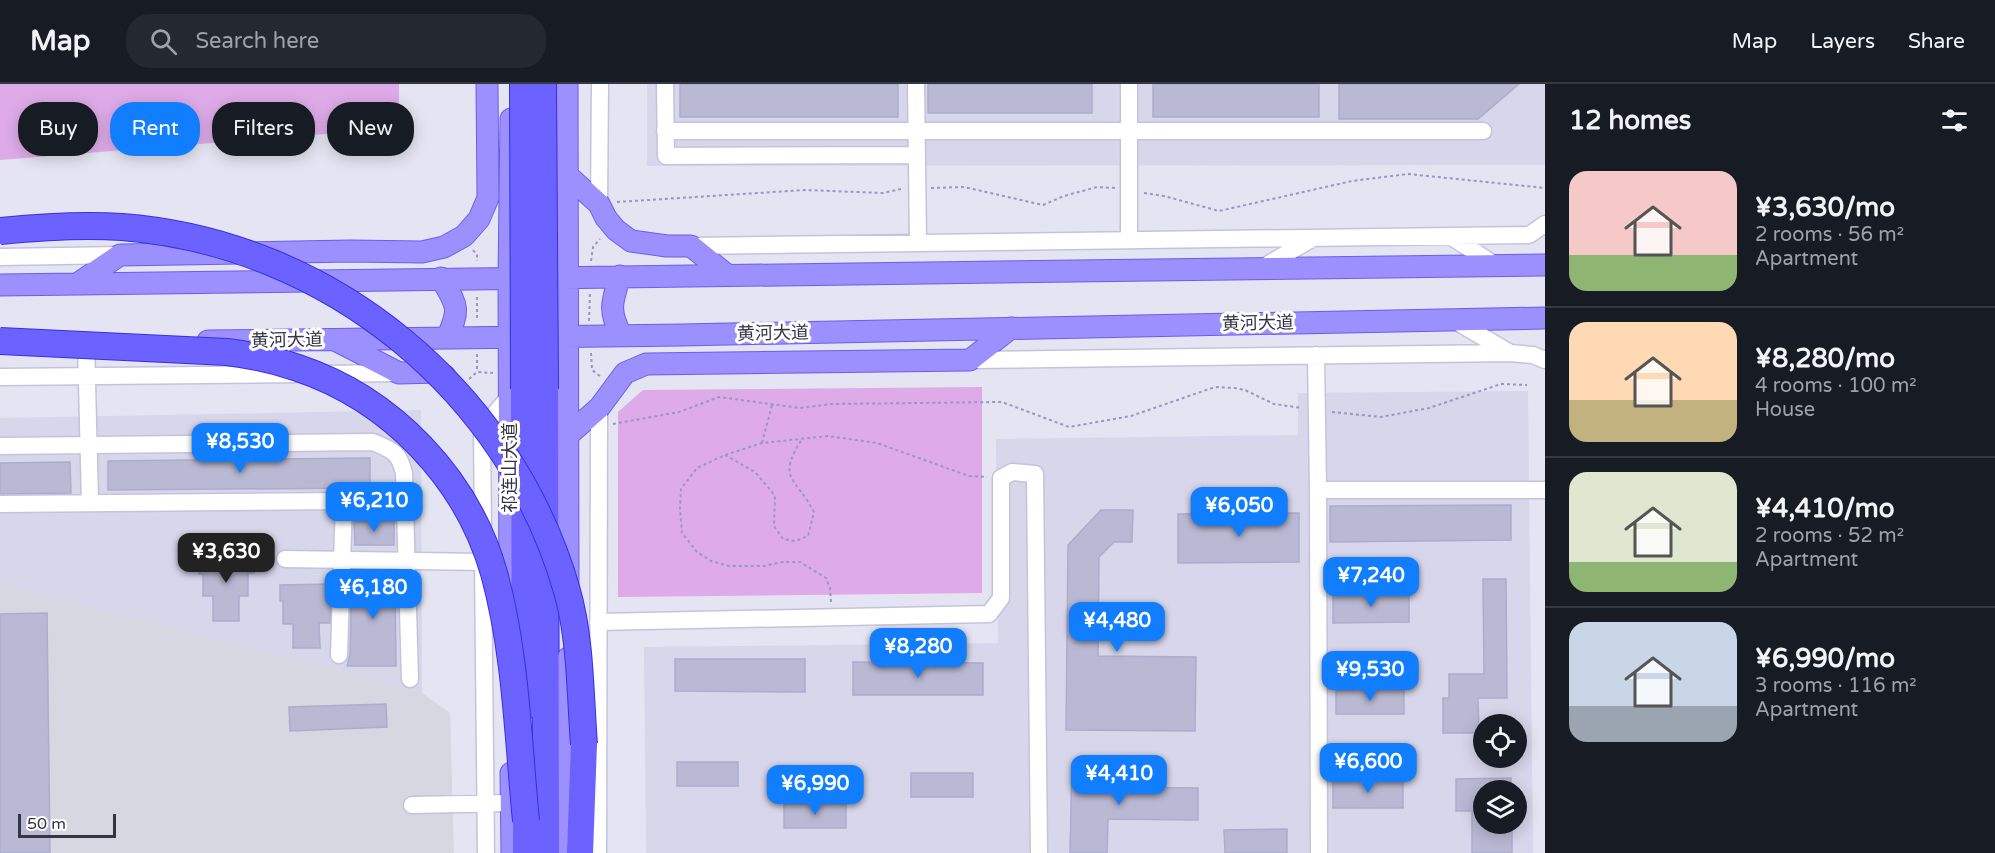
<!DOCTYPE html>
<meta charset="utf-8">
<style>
:root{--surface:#171b24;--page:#242831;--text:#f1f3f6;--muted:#9ea1a6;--line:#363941;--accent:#107efe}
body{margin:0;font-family:"Varela Round","Noto Sans SC",sans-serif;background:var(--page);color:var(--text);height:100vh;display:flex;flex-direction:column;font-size:22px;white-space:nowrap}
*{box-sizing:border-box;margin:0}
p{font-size:20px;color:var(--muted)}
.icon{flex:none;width:33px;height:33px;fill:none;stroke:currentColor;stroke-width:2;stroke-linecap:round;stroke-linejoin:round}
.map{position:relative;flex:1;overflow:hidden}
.sheet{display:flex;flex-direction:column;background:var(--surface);width:450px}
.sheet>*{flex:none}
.banner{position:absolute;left:18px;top:18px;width:570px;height:54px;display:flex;gap:12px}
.buttons{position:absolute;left:1473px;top:630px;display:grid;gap:12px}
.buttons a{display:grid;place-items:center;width:54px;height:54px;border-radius:50%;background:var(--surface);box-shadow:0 3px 15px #0003;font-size:30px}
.scale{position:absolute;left:18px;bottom:15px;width:98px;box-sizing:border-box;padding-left:6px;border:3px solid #343444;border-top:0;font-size:16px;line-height:21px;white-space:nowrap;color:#343444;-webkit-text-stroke:4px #fff;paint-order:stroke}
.price{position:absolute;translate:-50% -51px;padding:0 14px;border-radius:12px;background:var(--accent);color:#fff;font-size:20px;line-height:39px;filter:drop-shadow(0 2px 3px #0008)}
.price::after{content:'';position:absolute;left:50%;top:36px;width:18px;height:14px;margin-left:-9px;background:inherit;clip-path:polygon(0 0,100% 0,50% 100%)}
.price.on{background:#222;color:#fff}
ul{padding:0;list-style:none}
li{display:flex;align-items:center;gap:18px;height:150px;padding:0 24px}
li+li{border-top:2px solid var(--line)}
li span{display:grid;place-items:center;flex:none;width:168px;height:120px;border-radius:18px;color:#555}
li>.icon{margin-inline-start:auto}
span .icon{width:72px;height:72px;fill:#fffc;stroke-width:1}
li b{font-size:26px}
h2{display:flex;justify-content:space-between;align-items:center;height:72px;padding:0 24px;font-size:26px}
.pill{padding:0 21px;border-radius:24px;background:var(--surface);box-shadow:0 3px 15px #0003;font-size:21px;line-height:54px}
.pill.on{background:var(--accent);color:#fff}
header{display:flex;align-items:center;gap:36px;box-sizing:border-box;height:84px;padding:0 30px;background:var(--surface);border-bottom:2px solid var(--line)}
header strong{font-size:28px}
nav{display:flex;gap:33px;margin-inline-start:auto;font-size:21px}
.search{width:420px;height:54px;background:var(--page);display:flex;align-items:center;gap:15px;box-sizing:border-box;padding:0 21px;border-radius:24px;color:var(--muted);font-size:22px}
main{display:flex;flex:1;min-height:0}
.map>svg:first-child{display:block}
</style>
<header>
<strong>Map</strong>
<div class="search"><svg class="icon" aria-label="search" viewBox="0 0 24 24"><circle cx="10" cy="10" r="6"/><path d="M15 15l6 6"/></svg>Search here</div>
<nav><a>Map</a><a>Layers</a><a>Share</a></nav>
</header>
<main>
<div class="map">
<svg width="1545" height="769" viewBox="0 0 1545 769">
<rect width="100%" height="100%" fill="#e5e4f2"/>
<path fill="#d7d6ea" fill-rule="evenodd" d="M647,0H1545V81L647,82Z
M1528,307L1533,769H646L644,563L998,559L996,355L1298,351V309ZM1484,640H1516V674H1484ZM1484,706H1516V740H1484Z
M421,326L422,609L0,499V334Z"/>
<path fill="#d6d7e1" d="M0,499L422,609L450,629L454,769H0Z"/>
<path fill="#deabe8" d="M0,0H399V44L0,76Z
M982,303V509L618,513V328L643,306Z"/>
<path fill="#b9b9d4" stroke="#acaccf" stroke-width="1.5" d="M680,0H898V33H680Z
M928,0H1092V29H928Z
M1153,0H1319V33H1153Z
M1339,0H1519L1478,35H1339Z
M370,374V404L108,406V377Z
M70,378L71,409L0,410V379Z
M1511,421V456L1330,458V422Z
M1101,426H1133L1132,458H1114L1099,473L1098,572L1196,573L1195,647L1066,646L1068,461Z
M1299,429V478L1178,479V430Z
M394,437V461H355L354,438Z
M199,473H254V489H248V512H239V537H213V512H203V490H199Z
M352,488H395L396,582H347L350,571Z
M1483,495H1506L1507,614H1478L1479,649H1443V614H1449V590H1484Z
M331,500L330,539H319L320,564H293V540H283V517H280V501Z
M1409,510V538L1333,539V511Z
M47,529L50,769H0V530Z
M675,575H805V608L675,607Z
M853,578L983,579V611H853Z
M1404,605V630H1336V606Z
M386,620L387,643L290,647L289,623Z
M677,678H738V702H677Z
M1072,679H1109V703L1198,704V736L1108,735L1107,769H1070Z
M911,689H973V713H911Z
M1511,694V706H1484V740H1512V769H1472V727H1456V695Z
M1333,696H1403V724H1333Z
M784,720H846V744H784Z
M1287,745V769H1225L1224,746Z"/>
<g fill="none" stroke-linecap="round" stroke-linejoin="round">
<g stroke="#c5c3dc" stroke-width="19">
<path id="minor" d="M665,0L666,72L917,71
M916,0L918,158
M1129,0V155
M665,47H1483
M599,120L600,0
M1450,152L1495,181
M691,162L1529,151L1545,140
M0,173L120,171
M1262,184L1313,154
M1454,236L1510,269
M86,258L90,419
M1316,271L1318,406L1319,769
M970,276L1510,269L1533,271L1545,276
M322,290L398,289
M0,293L296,290
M0,362L373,358C392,366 399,368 404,389L410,595
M1318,406H1545
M0,420L344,417L339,571
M483,448L482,345L509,313
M285,475L483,478
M483,477L486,769
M598,538L989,530L1001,514V394L1012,388L1035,390L1039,769
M412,721L511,719
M598,769L599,324"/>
</g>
<g stroke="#6b5fe5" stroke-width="23">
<path id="major" d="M567,0L568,500
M567,91L599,120L606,134L616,146L631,157L667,162H691L727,191
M620,192C612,218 608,226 621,251
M441,194C457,222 461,223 447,254
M77,200L120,171L350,167L422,168L444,163L464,152L479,135L488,114L487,0
M0,201L1545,181
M208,257L681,251L1545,234
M337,257L399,289L439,288L445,292
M568,351L599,324L625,289L646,280L970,276L1011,244
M510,531L509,193L511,35
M568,574V769
M511,689L512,769"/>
</g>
<g stroke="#3431e0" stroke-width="28">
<path id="highway" d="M524,305L525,622
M545,305L546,769
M526,715V769
M580,769L584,660"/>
</g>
<path stroke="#9997c0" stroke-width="2" stroke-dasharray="3 3" stroke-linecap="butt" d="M931,104L964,103L1043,121L1064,112L1097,103L1115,104
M1144,109L1164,112L1219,127L1352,97L1408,90L1545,104
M617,118L805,106L883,109L901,105
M473,166L477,171V177
M591,177L593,163L600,155
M477,213V237
M589,237L590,209
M591,269L592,286L600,292
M477,270V288
M469,295L477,288L493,289
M1332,328L1381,333L1429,324L1501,300L1527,301
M613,340L679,328L719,313L800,324L831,320L1002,318L1069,343L1131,332L1215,303L1235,304L1245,306L1274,320L1302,324
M762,359L772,321
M725,371L755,388L772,408L775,414L774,442L783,455L795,457L808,452L814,428C796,393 776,396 802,355
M831,518L830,504L826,494L800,478H782L764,482H729L711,477L697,468L682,449L680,424L681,405L697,384L725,371L762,359L828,352L877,359L969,392L987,393"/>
<use href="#minor" stroke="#fff" stroke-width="16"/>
<use href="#major" stroke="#9c90ff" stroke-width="21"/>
<use href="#highway" stroke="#6b62ff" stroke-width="26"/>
<g stroke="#3431e0" stroke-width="28" stroke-linecap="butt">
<path id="highway-bridge" d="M523,0L524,305
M543,0L545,305
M0,147C40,143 82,140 122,143C330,159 510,307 567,507C581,556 580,610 584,660
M0,257L227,268C251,271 275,276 298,284C391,315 467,394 494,489C516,569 518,655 526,737"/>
</g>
<use href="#highway-bridge" stroke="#6b62ff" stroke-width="26"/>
</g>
<g text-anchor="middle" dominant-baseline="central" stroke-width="6" stroke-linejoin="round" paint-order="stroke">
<g font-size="18" fill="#343444" stroke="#fff">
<text transform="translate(1258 239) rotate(-1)">黄河大道</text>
<text transform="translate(773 249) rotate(-1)">黄河大道</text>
<text transform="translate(287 256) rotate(-1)">黄河大道</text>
<text transform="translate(510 384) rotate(-90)">祁连山大道</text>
</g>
</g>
</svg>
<div class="buttons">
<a><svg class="icon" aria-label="locate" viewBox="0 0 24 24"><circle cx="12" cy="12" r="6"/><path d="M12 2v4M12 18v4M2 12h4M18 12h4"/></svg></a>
<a><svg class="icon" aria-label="layers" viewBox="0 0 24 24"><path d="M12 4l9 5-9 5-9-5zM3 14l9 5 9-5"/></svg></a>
</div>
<div class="scale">50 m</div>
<b class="price" style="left:240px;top:390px">¥8,530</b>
<b class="price" style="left:374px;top:449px">¥6,210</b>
<b class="price" style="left:1239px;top:454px">¥6,050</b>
<b class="price on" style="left:226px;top:500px">¥3,630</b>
<b class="price" style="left:1371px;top:524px">¥7,240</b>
<b class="price" style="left:373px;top:536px">¥6,180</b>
<b class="price" style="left:1117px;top:569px">¥4,480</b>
<b class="price" style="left:918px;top:595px">¥8,280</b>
<b class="price" style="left:1370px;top:618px">¥9,530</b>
<b class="price" style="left:1368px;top:710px">¥6,600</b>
<b class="price" style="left:1119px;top:722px">¥4,410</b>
<b class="price" style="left:815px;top:732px">¥6,990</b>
<div class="banner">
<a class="pill">Buy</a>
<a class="pill on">Rent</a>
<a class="pill">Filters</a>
<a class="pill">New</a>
</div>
</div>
<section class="sheet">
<h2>12 homes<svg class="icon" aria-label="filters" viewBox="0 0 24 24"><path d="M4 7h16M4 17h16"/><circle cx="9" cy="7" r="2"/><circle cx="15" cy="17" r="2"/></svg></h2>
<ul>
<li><span style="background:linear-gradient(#f6c9c9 70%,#8fb573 0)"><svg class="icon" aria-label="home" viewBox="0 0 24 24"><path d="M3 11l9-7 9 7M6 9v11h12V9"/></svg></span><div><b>¥3,630/mo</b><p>2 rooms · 56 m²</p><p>Apartment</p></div></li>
<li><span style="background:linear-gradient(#ffd9b3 65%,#c2b280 0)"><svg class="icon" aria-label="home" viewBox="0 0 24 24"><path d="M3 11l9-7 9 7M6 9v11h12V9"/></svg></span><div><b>¥8,280/mo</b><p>4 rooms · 100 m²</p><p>House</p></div></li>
<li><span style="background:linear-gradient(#dfe7d0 75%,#8fb573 0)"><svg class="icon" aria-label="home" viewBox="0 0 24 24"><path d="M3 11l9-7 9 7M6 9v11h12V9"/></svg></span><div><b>¥4,410/mo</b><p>2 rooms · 52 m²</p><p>Apartment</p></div></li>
<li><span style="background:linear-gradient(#c9d6e8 70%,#9aa5b1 0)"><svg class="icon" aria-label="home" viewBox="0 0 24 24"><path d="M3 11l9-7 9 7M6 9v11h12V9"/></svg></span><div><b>¥6,990/mo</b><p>3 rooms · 116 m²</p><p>Apartment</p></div></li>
</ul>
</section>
</main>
